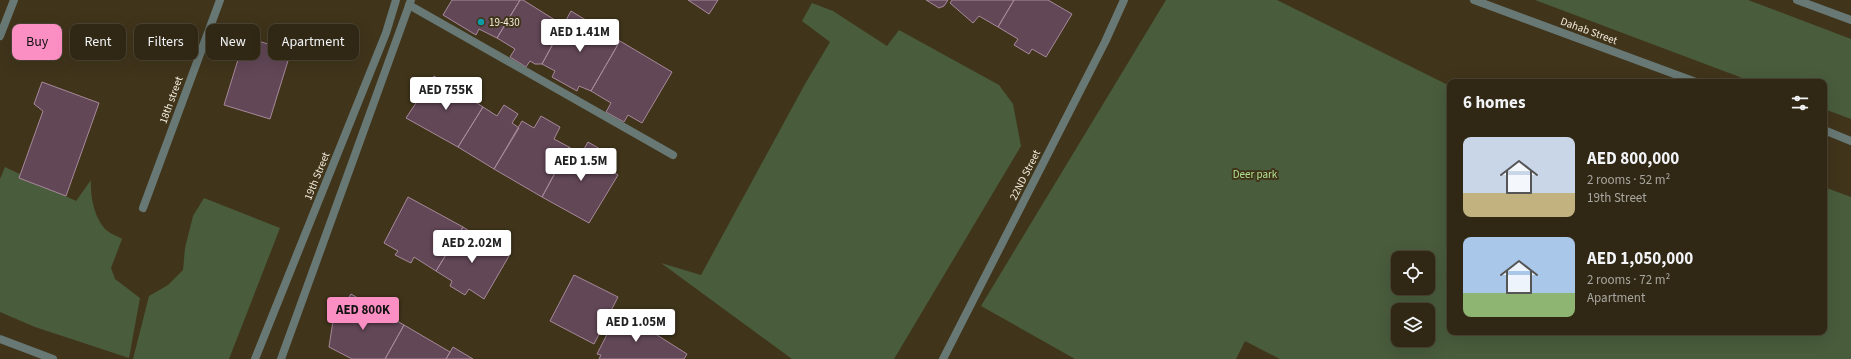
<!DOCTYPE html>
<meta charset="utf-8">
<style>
:root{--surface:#302814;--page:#38301d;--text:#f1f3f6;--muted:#a8a6a0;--line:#4b4434;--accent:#fb8fc3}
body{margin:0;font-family:"Source Sans 3",sans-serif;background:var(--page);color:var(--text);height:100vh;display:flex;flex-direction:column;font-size:15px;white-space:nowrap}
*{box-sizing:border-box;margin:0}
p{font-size:13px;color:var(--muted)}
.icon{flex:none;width:22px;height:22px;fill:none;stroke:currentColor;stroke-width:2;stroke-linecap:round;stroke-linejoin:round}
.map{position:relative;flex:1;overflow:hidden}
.side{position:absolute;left:1447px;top:79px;width:380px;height:256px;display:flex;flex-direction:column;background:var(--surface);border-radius:8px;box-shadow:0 4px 16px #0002,0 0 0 1px var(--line)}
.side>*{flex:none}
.top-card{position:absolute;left:12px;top:24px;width:380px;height:36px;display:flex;gap:8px}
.controls{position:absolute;left:1391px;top:251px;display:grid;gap:8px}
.controls a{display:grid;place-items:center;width:44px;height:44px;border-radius:8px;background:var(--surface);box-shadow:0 4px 16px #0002,0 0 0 1px var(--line);font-size:20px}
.price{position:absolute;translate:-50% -34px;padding:0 9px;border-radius:4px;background:#fff;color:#222;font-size:13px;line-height:26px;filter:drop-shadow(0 1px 2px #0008)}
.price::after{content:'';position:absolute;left:50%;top:24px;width:12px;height:9px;margin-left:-6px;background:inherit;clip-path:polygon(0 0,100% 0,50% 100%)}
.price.current{background:var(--accent);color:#111}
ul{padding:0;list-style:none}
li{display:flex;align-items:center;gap:12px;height:100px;padding:0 16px}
li span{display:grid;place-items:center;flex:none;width:112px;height:80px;border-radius:8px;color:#555}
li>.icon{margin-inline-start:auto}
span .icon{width:48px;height:48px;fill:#fffc;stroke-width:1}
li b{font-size:17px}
h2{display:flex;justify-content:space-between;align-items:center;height:48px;padding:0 16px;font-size:17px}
.pill{padding:0 14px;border-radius:8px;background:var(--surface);box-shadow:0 4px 16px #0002,0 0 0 1px var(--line);font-size:14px;line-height:36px}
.pill.current{background:var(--accent);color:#111}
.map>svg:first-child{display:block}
</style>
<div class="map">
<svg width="1851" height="359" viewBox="0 0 1851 359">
<rect width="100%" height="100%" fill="#40351b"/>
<path fill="#495c3c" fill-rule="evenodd" d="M1166,0H1277L1450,86V332H1824V187L1851,197V359H1280L1245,341L1236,359H1075L981,306ZM1398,258H1428V288H1398ZM1398,310H1428V340H1398Z
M1535,0H1748L1851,39V119L1824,109V82H1753Z
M812,3L833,11L887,46L899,30L999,85L1013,104L1021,146L894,359H792L661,263L701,275L805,84L830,42L802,21Z
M5,167L76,201L91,180C90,196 94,217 105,229C109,233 117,236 122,239L111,268L115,279L140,298L129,358L35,327L0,312V179Z
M204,198L280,228L229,359H133L149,296L168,285L183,270L185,248L193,216Z"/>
<path fill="#624757" stroke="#a7899b" d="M452,0H520L497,38L479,29L476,35L443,15Z
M520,0H523L563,25L542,64H535L530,61L526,67L510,57L515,49L497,38Z
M688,0H718L709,14Z
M926,0H948L944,6L939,8Z
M952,0H1014L998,27L979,16L973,23L950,3Z
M1014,0H1048L1072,14L1046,57L1032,49L1029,54L1014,45L1018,39L998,27Z
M571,11L620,41L591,91L579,86L577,91L552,77L555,71L542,64Z
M245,37L291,51L270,119L224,105Z
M620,41L672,72L642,123L628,115L624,122L606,112L611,103L591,91Z
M434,76L453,88L461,78L470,84L465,95L483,107L458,147L406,118Z
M42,82L99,103L66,196L19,178L43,111L34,104Z
M504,105L518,114L512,123L519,128L494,169L458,147L483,107L497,116Z
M541,116L560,127L554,139L569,147L542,197L494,169L522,121L534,128Z
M588,142L607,153L601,164L618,175L589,223L542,197L569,147L581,154Z
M408,197L463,227L436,271L414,257L411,263L395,255L398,251L384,243Z
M463,227L509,256L484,299L469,289L465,295L450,286L452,281L436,271Z
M574,275L618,297L594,344L550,321Z
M351,294L404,325L385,359H352L329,347L333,321Z
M619,311L687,354L684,359H599L601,355L597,354Z
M404,325L450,352L446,359H385Z
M453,347L473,359H446Z"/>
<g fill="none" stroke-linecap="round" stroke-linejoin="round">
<path stroke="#687875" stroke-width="8" d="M409,5L673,155"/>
<path stroke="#687875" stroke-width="8" d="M1474,0L1696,82
M1797,0L1851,20
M0,36L14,0
M1824,130L1851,141
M143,208L220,0
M0,339L53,359
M255,359L386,33L396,0
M281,359L411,0
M943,359L1105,42L1124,0"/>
</g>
<circle fill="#0f9aa8" stroke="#40351b" stroke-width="1.5" cx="481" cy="22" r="4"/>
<g text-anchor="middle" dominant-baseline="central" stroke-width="4" stroke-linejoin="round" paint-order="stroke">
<g font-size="11" fill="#f4eddd" stroke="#40351b" text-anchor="start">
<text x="489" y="22">19-430</text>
</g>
<g font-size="11" fill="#f4eddd" stroke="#40351b">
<text transform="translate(1589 31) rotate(20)">Dahab Street</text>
<text transform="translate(171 100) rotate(-70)">18th street</text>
<text transform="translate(1025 175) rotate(-63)">22ND Street</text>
<text transform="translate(317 176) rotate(-68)">19th Street</text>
</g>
<g font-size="11" fill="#b1e291" stroke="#40351b">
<text x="1255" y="174">Deer park</text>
</g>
</g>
</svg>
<div class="controls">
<a><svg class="icon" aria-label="locate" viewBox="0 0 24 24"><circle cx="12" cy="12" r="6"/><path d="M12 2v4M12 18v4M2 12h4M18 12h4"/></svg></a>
<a><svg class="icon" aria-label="layers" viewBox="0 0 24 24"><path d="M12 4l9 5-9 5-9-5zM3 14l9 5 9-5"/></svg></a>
</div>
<b class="price" style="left:580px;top:53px">AED 1.41M</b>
<b class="price" style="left:446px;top:111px">AED 755K</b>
<b class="price" style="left:581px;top:182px">AED 1.5M</b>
<b class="price" style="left:472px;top:264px">AED 2.02M</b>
<b class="price current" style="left:363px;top:331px">AED 800K</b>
<b class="price" style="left:636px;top:343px">AED 1.05M</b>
<div class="top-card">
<a class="pill current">Buy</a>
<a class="pill">Rent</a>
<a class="pill">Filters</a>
<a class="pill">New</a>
<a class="pill">Apartment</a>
</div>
<section class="side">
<h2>6 homes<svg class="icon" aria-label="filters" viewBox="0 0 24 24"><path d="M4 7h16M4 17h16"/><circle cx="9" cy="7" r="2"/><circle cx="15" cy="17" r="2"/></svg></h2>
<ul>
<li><span style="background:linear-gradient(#c9d6e8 70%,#c2b280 0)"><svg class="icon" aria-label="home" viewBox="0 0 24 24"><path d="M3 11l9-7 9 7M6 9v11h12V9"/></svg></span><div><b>AED 800,000</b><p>2 rooms · 52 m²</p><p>19th Street</p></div></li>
<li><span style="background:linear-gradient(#a9c7e8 70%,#8fb573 0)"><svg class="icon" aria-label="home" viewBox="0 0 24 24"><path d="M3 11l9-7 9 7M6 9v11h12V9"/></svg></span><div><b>AED 1,050,000</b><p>2 rooms · 72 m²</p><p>Apartment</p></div></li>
</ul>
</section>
</div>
